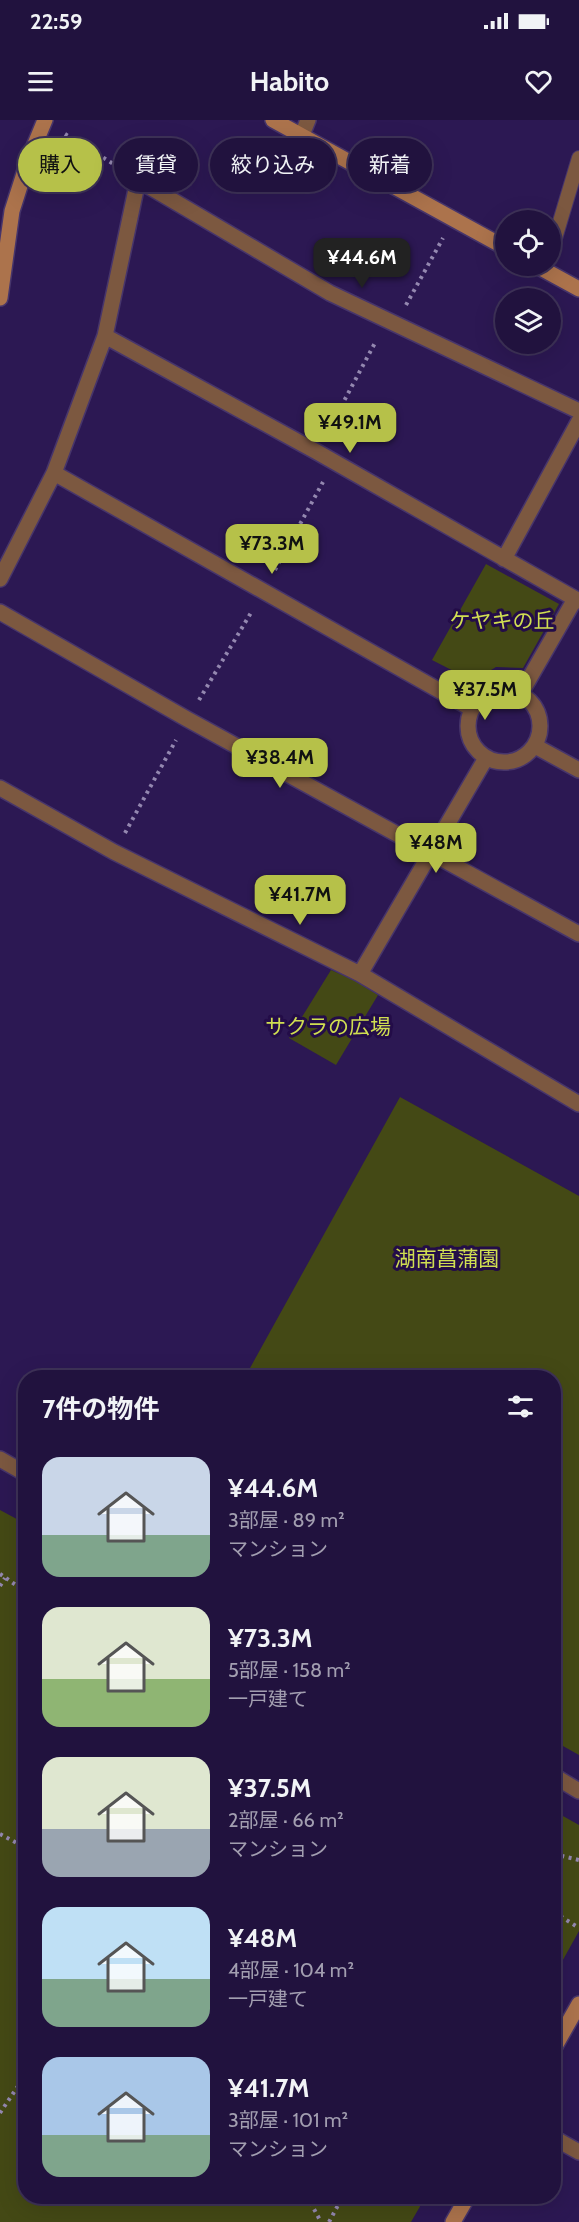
<!DOCTYPE html>
<html lang="ja">
<meta charset="utf-8">
<style>
:root{--surface:#21123e;--page:#291b45;--text:#f1f3f6;--muted:#a29eb0;--line:#3e3258;--accent:#b6c149}
body{margin:0;font-family:Cabin,"Noto Sans JP",sans-serif;background:var(--page);color:var(--text);height:100vh;display:flex;flex-direction:column;font-size:22px;white-space:nowrap}
*{box-sizing:border-box;margin:0}
p{font-size:20px;color:var(--muted)}
.icon{flex:none;width:33px;height:33px;fill:none;stroke:currentColor;stroke-width:2;stroke-linecap:round;stroke-linejoin:round}
.map{position:relative;flex:1;overflow:hidden}
.side{position:absolute;left:18px;top:1250px;width:543px;height:834px;display:flex;flex-direction:column;background:var(--surface);border-radius:24px;box-shadow:0 6px 24px #0002,0 0 0 2px var(--line)}
.side>*{flex:none}
.hud{position:absolute;left:18px;top:18px;width:543px;height:54px;display:flex;gap:12px}
.tools{position:absolute;left:495px;top:90px;display:grid;gap:12px}
.tools a{display:grid;place-items:center;width:66px;height:66px;border-radius:50%;background:var(--surface);box-shadow:0 6px 24px #0002,0 0 0 2px var(--line);font-size:30px}
.price{position:absolute;translate:-50% -51px;padding:0 14px;border-radius:12px;background:var(--accent);color:#111;font-size:20px;line-height:39px;filter:drop-shadow(0 2px 3px #0008)}
.price::after{content:'';position:absolute;left:50%;top:36px;width:18px;height:14px;margin-left:-9px;background:inherit;clip-path:polygon(0 0,100% 0,50% 100%)}
.price.active{background:#222;color:#fff}
ul{padding:0;list-style:none}
li{display:flex;align-items:center;gap:18px;height:150px;padding:0 24px}
li span{display:grid;place-items:center;flex:none;width:168px;height:120px;border-radius:18px;color:#555}
li>.icon{margin-inline-start:auto}
span .icon{width:72px;height:72px;fill:#fffc;stroke-width:1}
li b{font-size:26px}
h2{display:flex;justify-content:space-between;align-items:center;height:72px;padding:0 24px;font-size:26px}
.tag{padding:0 21px;border-radius:27px;background:var(--surface);box-shadow:0 6px 24px #0002,0 0 0 2px var(--line);font-size:21px;line-height:54px}
.tag.active{background:var(--accent);color:#111}
.status{display:flex;justify-content:space-between;align-items:center;height:42px;padding:0 30px;background:var(--surface);direction:ltr}
.status svg{height:16px;fill:currentColor}
header{display:flex;justify-content:space-between;align-items:center;height:78px;padding:0 24px;background:var(--surface);font-size:27px;font-weight:800}
.map>svg:first-child{display:block}
</style>
<div class="status"><b>22:59</b><svg viewBox="0 0 49 12"><path d="M0 12V9h3v3zM5 12V6h3v6zM10 12V3h3v9zM15 12V0h3v12zM26 1h20v11H26zM47 4h2v5h-2z"/></svg></div>
<header><svg class="icon" aria-label="menu" viewBox="0 0 24 24"><path d="M4 6h16M4 12h16M4 18h16"/></svg>Habito<svg class="icon" aria-label="heart" viewBox="0 0 24 24"><path d="M12 20l-8-8c-3-5 5-10 8-4 3-6 11-1 8 4z"/></svg></header>
<div class="map">
<svg width="579" height="2102" viewBox="0 0 579 2102">
<rect width="100%" height="100%" fill="#2c1853"/>
<path fill="#444915" d="M486,444L559,484L523,548L496,547L473,561L432,540Z
M331,850L354,860L378,875L336,945L289,918Z
M400,977L579,1076V1635L554,1621V1257H245Z
M0,1390L26,1404V2076H426L411,2102H0Z
M554,1691L579,1705V1811L554,1856Z"/>
<g fill="none" stroke-linecap="round" stroke-linejoin="round">
<g stroke="#47356b" stroke-width="16">
<path id="lane" d="M550,135L579,38"/>
</g>
<g stroke="#47356b" stroke-width="18">
<path id="street" d="M302,15L308,0
M105,216L317,332L579,481
M54,353L472,589
M504,439L579,301
M0,459L54,353L105,216L138,60L330,173L579,291
M0,492L187,599L579,814
M468 606a36 36 0 1 1 72 0a36 36 0 1 1-72 0Z
M521,573L575,479
M535,626L579,650
M0,668L114,732L360,854L579,984
M360,854L486,638
M0,1339L26,1354
M554,1656L579,1671
M554,2018L579,2032"/>
</g>
<g stroke="#47356b" stroke-width="18">
<path id="secondary" d="M273,0L506,128
M537,146L579,169
M0,178L12,91L28,41L45,0
M554,1928L579,1884
M453,2102L468,2076"/>
</g>
<path stroke="#9488b0" stroke-width="4" stroke-dasharray="3 4.5" stroke-linecap="butt" d="M65,14L120,48
M406,185L443,118
M327,313L376,221
M275,450L323,362
M199,580L252,491
M125,713L176,620
M0,1454L26,1472
M0,1466L5,1458
M0,1714L26,1728
M554,1734L579,1740
M554,1792L579,1808
M0,1993L26,1954
M307,2076L321,2102
M329,2102L343,2076"/>
<use href="#lane" stroke="#7c5840" stroke-width="14"/>
<use href="#street" stroke="#7c5840" stroke-width="15"/>
<use href="#secondary" stroke="#ac734c" stroke-width="15"/>
</g>
<g text-anchor="middle" dominant-baseline="central" stroke-width="6" stroke-linejoin="round" paint-order="stroke">
<g font-size="21" fill="#d0de51" stroke="#230c48">
<text x="502" y="500">ケヤキの丘</text>
<text x="328" y="906">サクラの広場</text>
<text x="447" y="1138">湖南菖蒲園</text>
</g>
</g>
</svg>
<div class="tools">
<a><svg class="icon" aria-label="locate" viewBox="0 0 24 24"><circle cx="12" cy="12" r="6"/><path d="M12 2v4M12 18v4M2 12h4M18 12h4"/></svg></a>
<a><svg class="icon" aria-label="layers" viewBox="0 0 24 24"><path d="M12 4l9 5-9 5-9-5zM3 14l9 5 9-5"/></svg></a>
</div>
<b class="price active" style="left:362px;top:169px">¥44.6M</b>
<b class="price" style="left:350px;top:334px">¥49.1M</b>
<b class="price" style="left:272px;top:455px">¥73.3M</b>
<b class="price" style="left:485px;top:601px">¥37.5M</b>
<b class="price" style="left:280px;top:669px">¥38.4M</b>
<b class="price" style="left:436px;top:754px">¥48M</b>
<b class="price" style="left:300px;top:806px">¥41.7M</b>
<div class="hud">
<a class="tag active">購入</a>
<a class="tag">賃貸</a>
<a class="tag">絞り込み</a>
<a class="tag">新着</a>
</div>
<section class="side">
<h2>7件の物件<svg class="icon" aria-label="filters" viewBox="0 0 24 24"><path d="M4 7h16M4 17h16"/><circle cx="9" cy="7" r="2"/><circle cx="15" cy="17" r="2"/></svg></h2>
<ul>
<li><span style="background:linear-gradient(#c9d6e8 65%,#7fa58c 0)"><svg class="icon" aria-label="home" viewBox="0 0 24 24"><path d="M3 11l9-7 9 7M6 9v11h12V9"/></svg></span><div><b>¥44.6M</b><p>3部屋 · 89 m²</p><p>マンション</p></div></li>
<li><span style="background:linear-gradient(#dfe7d0 60%,#8fb573 0)"><svg class="icon" aria-label="home" viewBox="0 0 24 24"><path d="M3 11l9-7 9 7M6 9v11h12V9"/></svg></span><div><b>¥73.3M</b><p>5部屋 · 158 m²</p><p>一戸建て</p></div></li>
<li><span style="background:linear-gradient(#dfe7d0 60%,#9aa5b1 0)"><svg class="icon" aria-label="home" viewBox="0 0 24 24"><path d="M3 11l9-7 9 7M6 9v11h12V9"/></svg></span><div><b>¥37.5M</b><p>2部屋 · 66 m²</p><p>マンション</p></div></li>
<li><span style="background:linear-gradient(#bfe0f5 60%,#7fa58c 0)"><svg class="icon" aria-label="home" viewBox="0 0 24 24"><path d="M3 11l9-7 9 7M6 9v11h12V9"/></svg></span><div><b>¥48M</b><p>4部屋 · 104 m²</p><p>一戸建て</p></div></li>
<li><span style="background:linear-gradient(#a9c7e8 65%,#7fa58c 0)"><svg class="icon" aria-label="home" viewBox="0 0 24 24"><path d="M3 11l9-7 9 7M6 9v11h12V9"/></svg></span><div><b>¥41.7M</b><p>3部屋 · 101 m²</p><p>マンション</p></div></li>
</ul>
</section>
</div>
